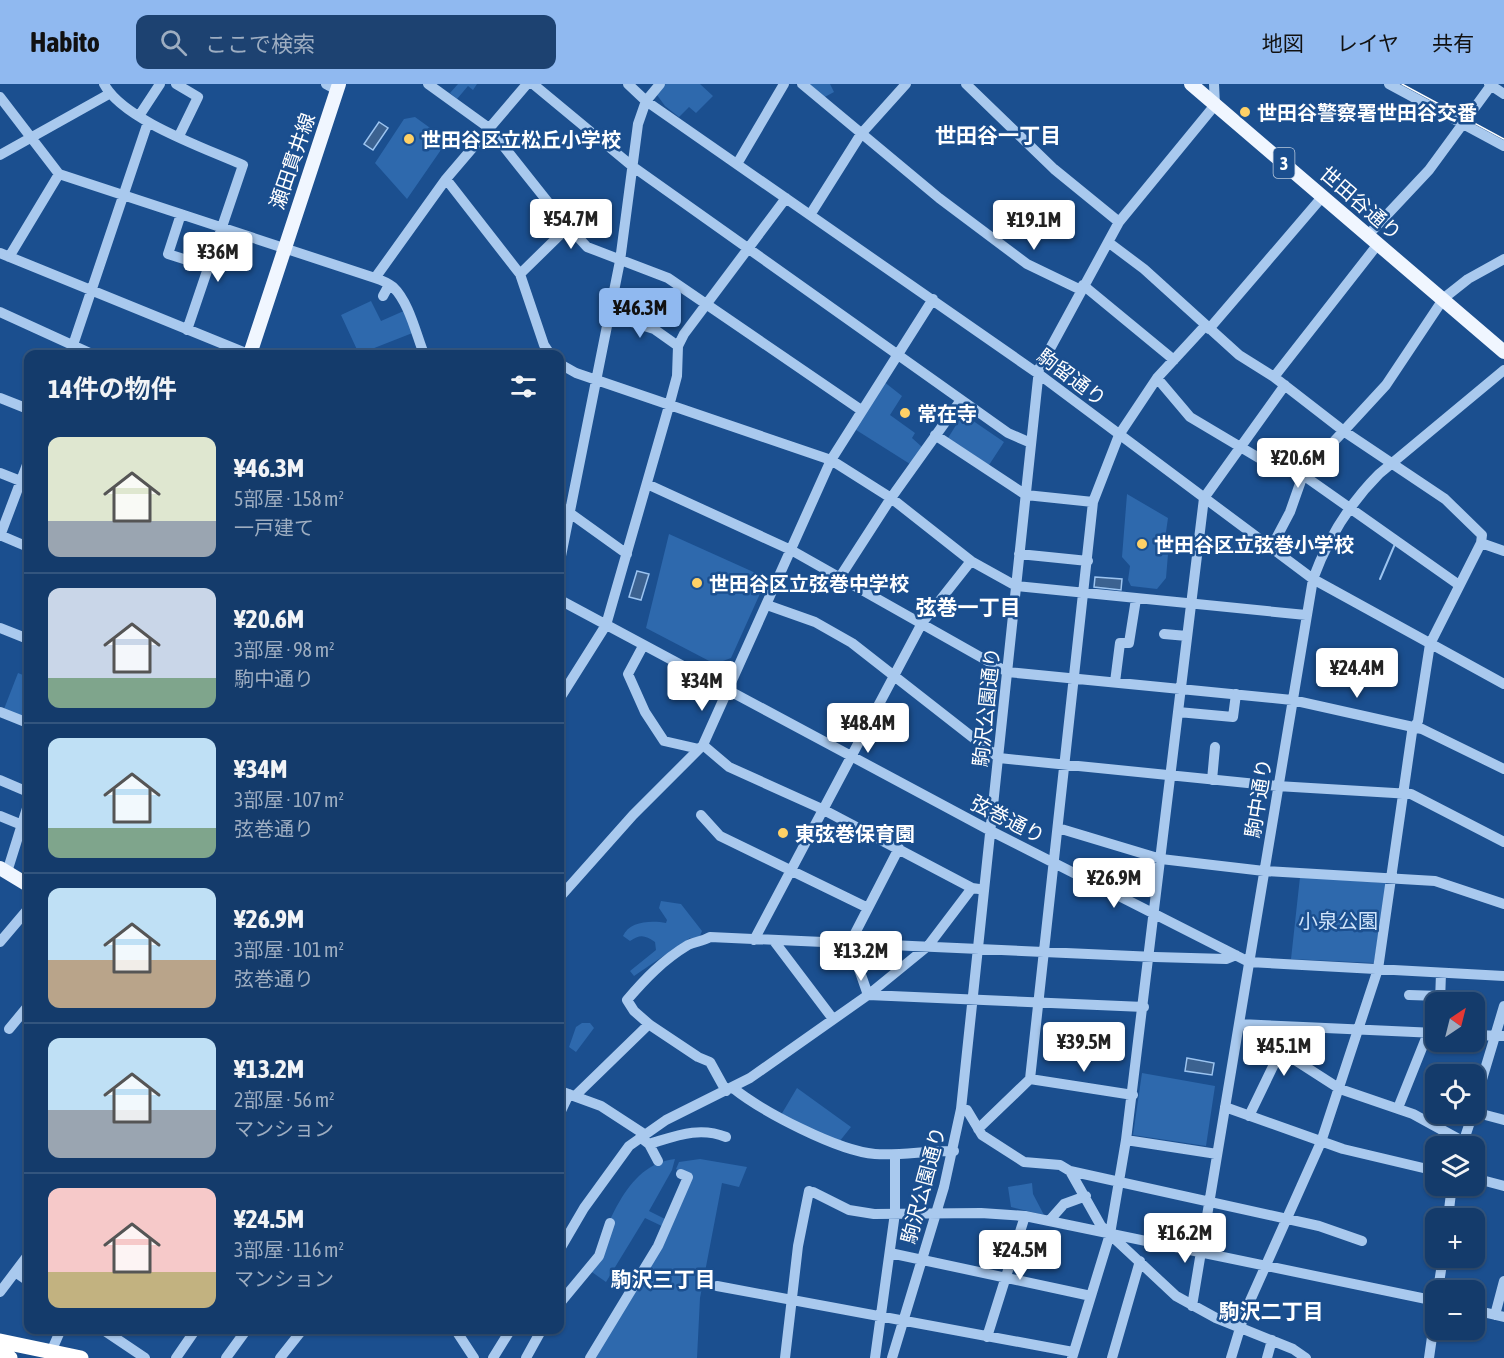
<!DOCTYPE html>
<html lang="ja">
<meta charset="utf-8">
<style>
:root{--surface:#143b6b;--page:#1d4271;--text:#f1f3f6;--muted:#9dadc1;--line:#33557e;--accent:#90b9f0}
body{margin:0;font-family:"Asap Condensed","Noto Sans JP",sans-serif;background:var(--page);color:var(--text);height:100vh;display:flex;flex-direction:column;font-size:22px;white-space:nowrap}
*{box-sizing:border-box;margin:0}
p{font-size:20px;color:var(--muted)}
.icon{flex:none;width:33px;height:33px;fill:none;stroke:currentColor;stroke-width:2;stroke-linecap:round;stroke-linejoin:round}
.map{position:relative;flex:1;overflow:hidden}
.drawer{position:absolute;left:24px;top:266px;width:540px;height:984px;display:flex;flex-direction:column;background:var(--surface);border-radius:12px;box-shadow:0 2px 4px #0004,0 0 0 2px var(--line)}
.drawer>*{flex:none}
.needle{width:39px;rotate:35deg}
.tools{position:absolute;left:1425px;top:908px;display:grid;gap:12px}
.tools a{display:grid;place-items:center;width:60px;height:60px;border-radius:12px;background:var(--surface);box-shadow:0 2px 4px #0004,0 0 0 2px var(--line);font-size:30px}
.price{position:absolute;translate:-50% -51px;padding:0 14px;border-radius:6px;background:#fff;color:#222;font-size:20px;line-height:39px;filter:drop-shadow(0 2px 3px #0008)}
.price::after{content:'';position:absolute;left:50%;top:36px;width:18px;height:14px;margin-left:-9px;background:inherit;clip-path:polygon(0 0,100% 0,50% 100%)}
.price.selected{background:var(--accent);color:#111}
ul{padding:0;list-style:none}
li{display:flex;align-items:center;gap:18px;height:150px;padding:0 24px}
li+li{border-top:2px solid var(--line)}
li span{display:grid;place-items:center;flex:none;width:168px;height:120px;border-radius:12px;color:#555}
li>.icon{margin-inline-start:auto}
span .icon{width:72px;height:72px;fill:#fffc;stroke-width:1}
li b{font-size:26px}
h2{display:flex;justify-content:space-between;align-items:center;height:72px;padding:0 24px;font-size:26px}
header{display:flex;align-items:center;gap:36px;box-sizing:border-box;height:84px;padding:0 30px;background:var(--accent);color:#111}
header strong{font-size:28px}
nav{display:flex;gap:33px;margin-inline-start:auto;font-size:21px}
.search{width:420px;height:54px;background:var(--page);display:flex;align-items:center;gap:15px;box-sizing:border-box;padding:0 21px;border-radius:12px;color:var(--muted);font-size:22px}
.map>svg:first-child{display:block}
</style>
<header>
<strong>Habito</strong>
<div class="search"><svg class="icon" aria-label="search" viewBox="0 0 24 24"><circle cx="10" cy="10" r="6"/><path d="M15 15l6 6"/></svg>ここで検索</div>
<nav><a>地図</a><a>レイヤ</a><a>共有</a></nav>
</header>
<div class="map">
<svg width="1504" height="1274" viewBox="0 0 1504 1274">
<rect width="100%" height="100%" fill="#1b4f8f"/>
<path fill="#2e69ad" d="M458,0H477L473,6L468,2L457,15L450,9Z
M665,0H700L713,12L696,29L689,23L679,33L665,22L657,11Z
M803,0H830L834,8L821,15Z
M415,33L444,54L445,60L407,115L375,79L404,35Z
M371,217L381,237L406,226L415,248L359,270L341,231Z
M883,297L902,312L890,331L915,349L912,354L922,363L910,380L853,344Z
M963,330L1004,358L989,381L948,354Z
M1127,410L1168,434L1165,455L1169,458L1166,494L1157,505L1131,502L1128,496L1130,482L1122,473Z
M669,450L767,494L731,574L715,580L646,544Z
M18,589L28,593V636L4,625Z
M1300,793L1386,799L1374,879L1291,875Z
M661,817L681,820L702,847L699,854H690L634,892L630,887L656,866L655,858C645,851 640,850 630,857L623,852C629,837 652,836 666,839L667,836L659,824Z
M582,939H590L594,944L576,968L569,963L576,943Z
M1142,989L1215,1002L1206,1062L1133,1051Z
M797,1004L851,1043L839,1058L781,1031Z
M675,1075L672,1086L649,1127L669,1137L666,1144L645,1134L606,1198L589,1186C607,1146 624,1080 675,1075Z
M700,1075L747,1083L739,1103L722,1099L700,1214L697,1274H596L691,1092L676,1085L679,1078Z
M1032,1099L1033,1110L1044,1131L1011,1123L1008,1103Z"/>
<path fill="#3c6290" stroke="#9cc4f0" stroke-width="1.5" d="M379,38L388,44L373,66L364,60Z
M637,487L649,490L641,516L629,513Z
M1095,493L1122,495L1121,506L1094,503Z
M1187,974L1214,979L1212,991L1185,987Z"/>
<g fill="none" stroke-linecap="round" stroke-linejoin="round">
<path stroke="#9cc4f0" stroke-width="2" d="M1380,495L1395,460"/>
<path stroke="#a9c9ee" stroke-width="10" d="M104,0C123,36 205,64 243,81L187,246
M176,0L198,13L179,52
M326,0L337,6
M428,0L489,44L559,132L587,163L668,194L861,326
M533,0L632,82L1008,349L1031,359
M628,0L646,17L1040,291L1313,495L1504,600
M802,0L939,114L1027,180L1081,206
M966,0L1054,85L1119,138
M1389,0L1504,62
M1489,0L1504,10
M0,13L59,90L375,194C381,196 388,199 393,203C409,218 416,250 424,270
M139,32L160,0
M0,71L109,10
M737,80L784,0
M446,95L520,190L544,261L550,270
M181,130L168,170L209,183
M810,131L861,50L906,0
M1368,151L1429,86L1492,0
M1108,158L1144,185L1239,271L1274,293L1345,348L1445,415L1482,451L1481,459L1430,560L1418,637L1412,648L1378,885L1321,1058L1245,1228L1231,1274
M0,169L248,270
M9,173L59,90
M520,190L569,142
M375,194L446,95L527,0
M1083,201L1174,276
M383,212L389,201
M0,228L92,270
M609,231L654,245L678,262
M1209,245L1323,112
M70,270L148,38
M560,280L576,289L831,376L891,414L971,477L1016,502L1306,531
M1274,293L1378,160
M1157,294L1190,333L1269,380L1303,391L1459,501
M0,314L28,325
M935,351L1026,411L1093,418
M0,389L28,400
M647,400L791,466L1007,588L1292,616L1422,645L1504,685
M560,422L627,470
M0,451L28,463
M0,452L28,378
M1481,459L1504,467
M1271,464L1290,428L1303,391L1386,301L1444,214L1468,195L1504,175
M1019,470L1088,477
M560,477L620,177L638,40L646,17L660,0
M840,493L891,414L961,316
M560,516L991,747L1249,878L1504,892
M767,521L815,538L852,559L999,674L1277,702L1411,710L1504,758
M0,544L28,555
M1164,550L1187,552
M643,562L628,590L645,628L664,657L699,665
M1115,598L1120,559H1129L1136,515
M560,614L606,541L669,322L677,292L678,262L684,250L786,114
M0,628L28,639
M1178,628L1233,633L1236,610
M703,661L729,683L822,725L972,804L979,805
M0,696L28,708
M1212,696L1215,663
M701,731L720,752L866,823
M0,732L22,741
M1058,744L1161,775L1264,787L1435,797L1504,820
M899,764L850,859L868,911L1144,923
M7,788L28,721
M560,813L633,731L703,661L831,376L933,215
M754,856L922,539L971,477
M774,857L833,935
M0,858L28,825
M1409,911L1440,912
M1440,918L1441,889
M1239,940L1436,949
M9,945L28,922
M1474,951L1504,952
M1281,967L1340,1005L1413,1030L1464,1058
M1030,995L1133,1011
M733,1004C763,1028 838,1067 875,1070C902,1072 927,1066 954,1067
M560,1007L601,1022L644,1050
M726,1007L710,978L698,973L650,941L634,927L627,916C645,895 663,876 688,861C695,857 702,858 710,853L1155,873L1226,875L1236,871
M575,1012L646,943
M1474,1022L1504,922
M1225,1023L1343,1065L1436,1087
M1398,1024L1428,949
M961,1025L967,1026L982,1051L1024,1078L1060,1081L1070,1087L1101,1142L1176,1212L1216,1234L1293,1265L1306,1274
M1474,1028L1504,1036
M560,1029L569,1010
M1249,1032L1292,943
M978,1045L1030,995L1093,418L1119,351L1157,294L1205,242
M640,1053L649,1060C676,1052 699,1042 726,1053
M1126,1056L1217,1070
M649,1060L658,1077
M1462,1062L1473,1029
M1070,1087L1319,1142L1362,1157
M1474,1094L1504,1102
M813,1108L849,1126L874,1130L981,1129L1025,1132L1436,1217
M1448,1134L1452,1101
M1049,1137L1064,1120L1086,1112
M560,1165L584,1124L629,1062L666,1036L750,994L868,911L928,862L972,804
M890,1169L1091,1212
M15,1188L28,1197
M717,1202L1073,1268
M1438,1206L1443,1173
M0,1208L28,1171
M560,1219L599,1172L610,1139
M1192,1222L1313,495C1328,454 1348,421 1379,390L1504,286
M1474,1226L1504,1233
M1495,1231L1504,1197
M102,1245L145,1274
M455,1245L474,1274
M987,1253L1025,1132
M51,1268L61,1245
M176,1274L196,1245
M226,1274L247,1245
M280,1274L303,1245
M493,1274L511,1245
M526,1274L542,1245
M590,1274L658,1162L688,1093L681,1090
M785,1274L798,1162L809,1107
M875,1274L895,1129V1071
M892,1274L944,1103L961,1025L1039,285L1119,138L1215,21L1214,0
M1072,1274L1110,1150L1126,1056L1204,414L1285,301
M1112,1274L1140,1177
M1267,1274L1272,1256
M1429,1274L1436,1225"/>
<path stroke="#f0f6ff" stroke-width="14" d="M1191,0L1504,268
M250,270L339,0
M0,784L28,801"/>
<path stroke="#fff" stroke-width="15" d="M0,1257L81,1274
M0,1272L10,1274"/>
<path stroke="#fff" stroke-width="1.5" d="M1402,0L1504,55"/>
</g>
<g fill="#ffd166" stroke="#1b4f8f" stroke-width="2">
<circle cx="1245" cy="28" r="6"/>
<circle cx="409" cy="55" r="6"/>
<circle cx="905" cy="329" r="6"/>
<circle cx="1142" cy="460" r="6"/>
<circle cx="697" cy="499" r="6"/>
<circle cx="783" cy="749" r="6"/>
</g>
<g text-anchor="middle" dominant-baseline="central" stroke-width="5" stroke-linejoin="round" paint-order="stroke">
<rect fill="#1b4f8f" stroke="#bbcadd" stroke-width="1.5" x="1273.5" y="64" width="21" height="30" rx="4.5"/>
<g font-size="18" font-weight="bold" fill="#fff">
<text x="1284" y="79">3</text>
</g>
<g font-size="20" font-weight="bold" fill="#fff" stroke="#1b4f8f" text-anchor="start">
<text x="1257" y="28">世田谷警察署世田谷交番</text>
<text x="421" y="55">世田谷区立松丘小学校</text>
<text x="917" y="329">常在寺</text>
<text x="1154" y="460">世田谷区立弦巻小学校</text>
<text x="709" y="499">世田谷区立弦巻中学校</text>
<text x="795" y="749">東弦巻保育園</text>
</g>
<g font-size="20" fill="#fff" stroke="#1b4f8f">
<text transform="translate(292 77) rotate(-71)">瀬田貫井線</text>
<text transform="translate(1361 119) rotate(41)">世田谷通り</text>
<text transform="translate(1072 293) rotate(37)">駒留通り</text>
<text transform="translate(986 623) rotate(-84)">駒沢公園通り</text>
<text transform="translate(1258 714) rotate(-81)">駒中通り</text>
<text transform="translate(1008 735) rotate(27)">弦巻通り</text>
<text transform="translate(923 1101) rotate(-75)">駒沢公園通り</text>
</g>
<g font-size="20" fill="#cfe3fa" stroke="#1b4f8f">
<text x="1338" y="836">小泉公園</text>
</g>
<g font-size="21" font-weight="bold" fill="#fff" stroke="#1b4f8f">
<text x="998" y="51">世田谷一丁目</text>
<text x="968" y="523">弦巻一丁目</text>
<text x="663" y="1195">駒沢三丁目</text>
<text x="1271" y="1227">駒沢二丁目</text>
</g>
</g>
</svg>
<div class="tools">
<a><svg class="needle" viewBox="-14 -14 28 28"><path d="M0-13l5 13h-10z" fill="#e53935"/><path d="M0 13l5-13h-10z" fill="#9dadc1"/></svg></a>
<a><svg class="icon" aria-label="locate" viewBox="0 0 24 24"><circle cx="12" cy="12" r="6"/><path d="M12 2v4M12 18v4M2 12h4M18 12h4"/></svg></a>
<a><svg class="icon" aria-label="layers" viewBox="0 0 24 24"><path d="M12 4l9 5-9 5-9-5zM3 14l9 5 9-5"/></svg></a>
<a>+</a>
<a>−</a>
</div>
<b class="price" style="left:571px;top:166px">¥54.7M</b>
<b class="price" style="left:1034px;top:167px">¥19.1M</b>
<b class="price" style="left:218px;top:199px">¥36M</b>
<b class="price selected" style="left:640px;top:255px">¥46.3M</b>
<b class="price" style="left:1298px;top:405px">¥20.6M</b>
<b class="price" style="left:1357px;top:615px">¥24.4M</b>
<b class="price" style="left:702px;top:628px">¥34M</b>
<b class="price" style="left:868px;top:670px">¥48.4M</b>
<b class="price" style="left:1114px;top:825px">¥26.9M</b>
<b class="price" style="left:861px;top:898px">¥13.2M</b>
<b class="price" style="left:1084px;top:989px">¥39.5M</b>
<b class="price" style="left:1284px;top:993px">¥45.1M</b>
<b class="price" style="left:1185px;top:1180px">¥16.2M</b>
<b class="price" style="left:1020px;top:1197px">¥24.5M</b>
<section class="drawer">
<h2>14件の物件<svg class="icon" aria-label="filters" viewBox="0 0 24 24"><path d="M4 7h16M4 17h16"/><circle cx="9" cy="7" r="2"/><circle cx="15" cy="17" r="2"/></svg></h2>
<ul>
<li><span style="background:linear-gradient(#dfe7d0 70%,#9aa5b1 0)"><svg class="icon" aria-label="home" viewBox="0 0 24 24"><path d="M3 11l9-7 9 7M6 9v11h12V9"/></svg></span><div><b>¥46.3M</b><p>5部屋 · 158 m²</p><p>一戸建て</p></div></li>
<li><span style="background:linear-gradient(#c9d6e8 75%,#7fa58c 0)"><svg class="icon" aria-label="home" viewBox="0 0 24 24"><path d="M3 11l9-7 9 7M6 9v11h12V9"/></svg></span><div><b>¥20.6M</b><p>3部屋 · 98 m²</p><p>駒中通り</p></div></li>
<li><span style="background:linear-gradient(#bfe0f5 75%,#7fa58c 0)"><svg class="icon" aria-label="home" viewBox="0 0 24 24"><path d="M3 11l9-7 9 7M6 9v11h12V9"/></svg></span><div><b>¥34M</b><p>3部屋 · 107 m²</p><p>弦巻通り</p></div></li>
<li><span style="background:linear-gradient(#bfe0f5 60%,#b9a48a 0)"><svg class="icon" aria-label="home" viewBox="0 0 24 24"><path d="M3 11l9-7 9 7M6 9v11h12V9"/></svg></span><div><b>¥26.9M</b><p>3部屋 · 101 m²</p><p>弦巻通り</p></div></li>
<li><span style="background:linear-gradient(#bfe0f5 60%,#9aa5b1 0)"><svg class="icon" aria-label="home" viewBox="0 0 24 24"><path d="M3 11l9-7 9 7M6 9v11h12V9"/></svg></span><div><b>¥13.2M</b><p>2部屋 · 56 m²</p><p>マンション</p></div></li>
<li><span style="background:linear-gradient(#f6c9c9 70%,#c2b280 0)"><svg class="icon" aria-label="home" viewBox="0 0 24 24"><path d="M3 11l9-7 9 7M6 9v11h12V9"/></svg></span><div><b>¥24.5M</b><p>3部屋 · 116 m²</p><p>マンション</p></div></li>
</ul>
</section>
</div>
